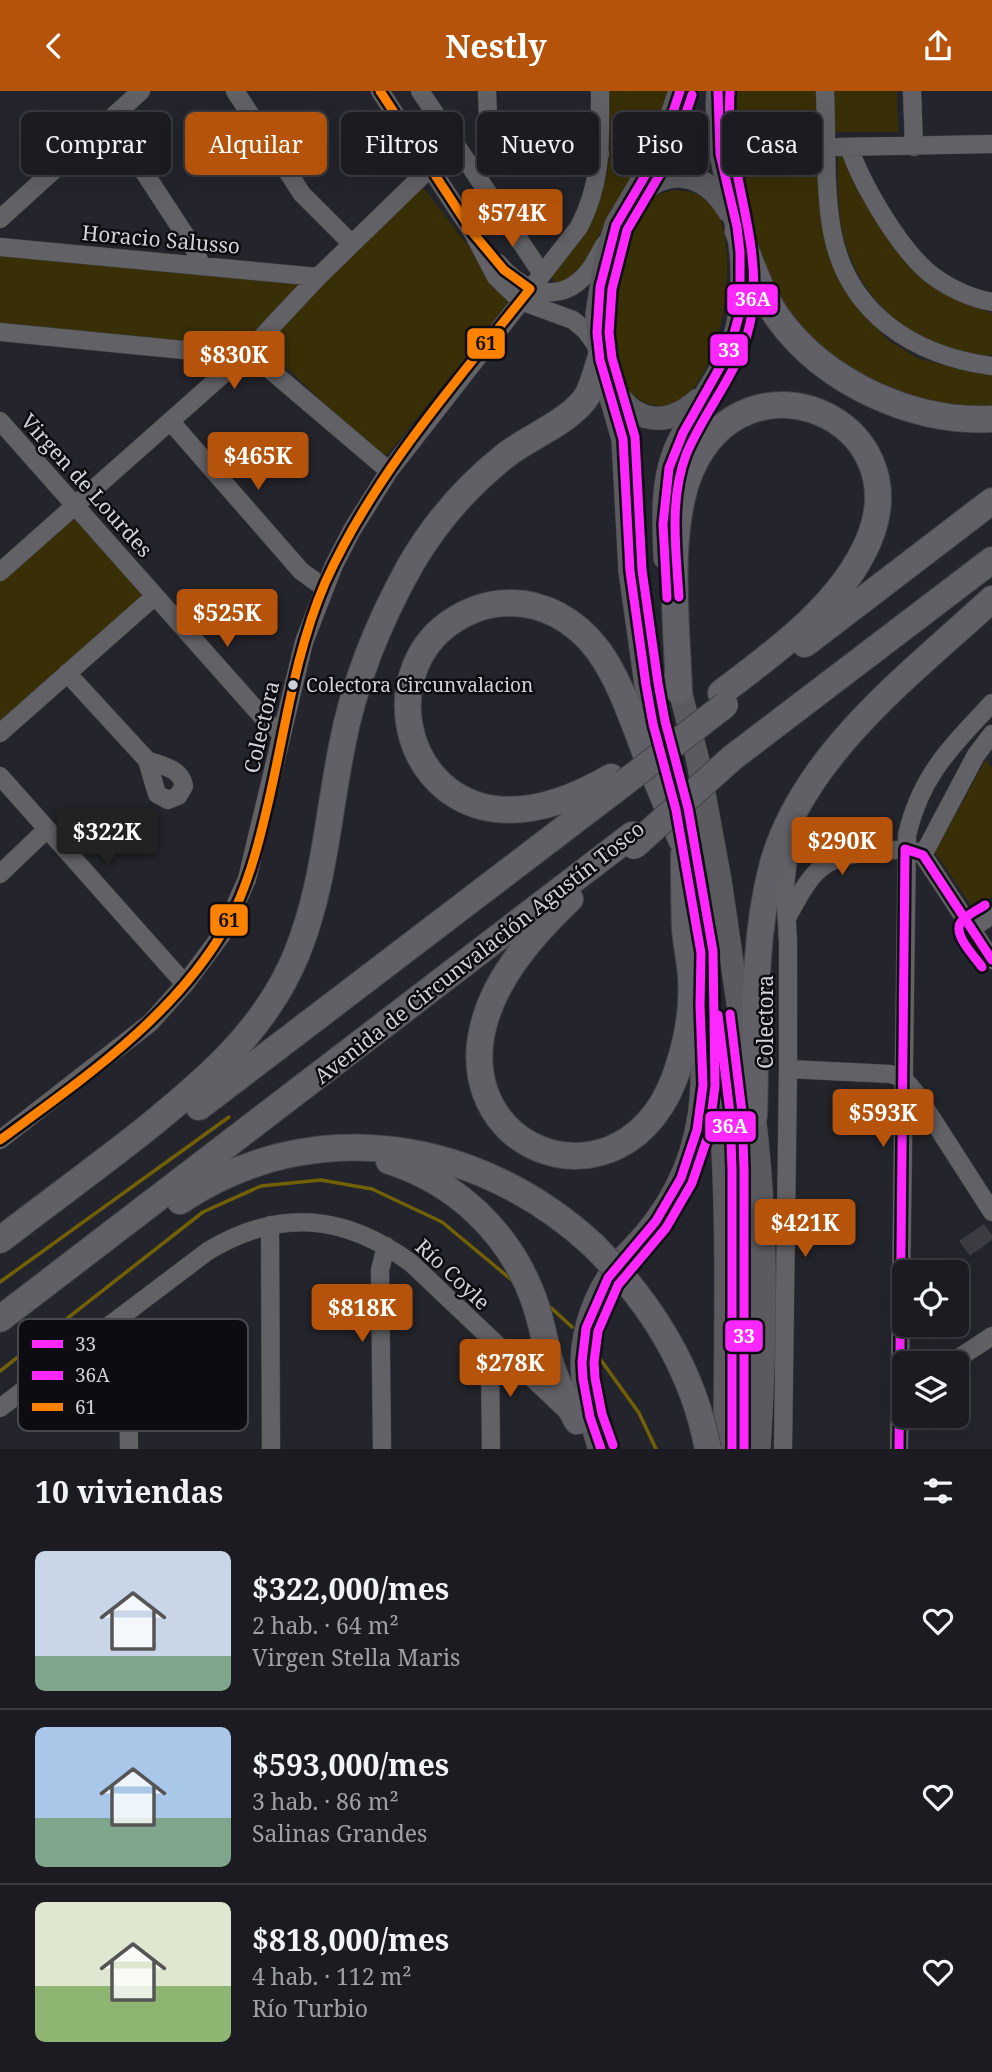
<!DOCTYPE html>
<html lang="es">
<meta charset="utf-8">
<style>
:root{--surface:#1b1b21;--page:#28282e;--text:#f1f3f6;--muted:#a0a1a5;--line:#39393f;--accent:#b45309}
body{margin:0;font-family:"Noto Serif",serif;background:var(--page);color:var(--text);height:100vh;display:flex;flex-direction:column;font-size:26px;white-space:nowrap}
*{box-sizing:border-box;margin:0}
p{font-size:23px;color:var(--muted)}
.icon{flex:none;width:38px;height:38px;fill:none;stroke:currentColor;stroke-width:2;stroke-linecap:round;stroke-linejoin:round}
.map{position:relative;height:1358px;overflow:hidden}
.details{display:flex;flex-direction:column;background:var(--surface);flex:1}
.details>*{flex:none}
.top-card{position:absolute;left:21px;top:21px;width:950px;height:63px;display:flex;gap:14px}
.fabs{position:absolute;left:892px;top:1169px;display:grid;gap:14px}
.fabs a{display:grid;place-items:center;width:77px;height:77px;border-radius:10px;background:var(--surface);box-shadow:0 7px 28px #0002,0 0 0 2px var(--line);font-size:35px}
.price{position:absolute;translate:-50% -60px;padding:0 16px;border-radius:7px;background:var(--accent);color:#fff;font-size:23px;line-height:46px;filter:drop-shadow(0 2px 4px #0008)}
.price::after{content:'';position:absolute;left:50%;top:42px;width:21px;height:16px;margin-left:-10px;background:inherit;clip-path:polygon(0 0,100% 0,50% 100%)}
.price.active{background:#222;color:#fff}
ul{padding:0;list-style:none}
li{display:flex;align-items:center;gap:21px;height:175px;padding:0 35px}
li+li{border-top:2px solid var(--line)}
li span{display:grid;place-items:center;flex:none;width:196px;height:140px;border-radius:10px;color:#555}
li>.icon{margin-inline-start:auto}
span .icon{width:84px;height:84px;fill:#fffc;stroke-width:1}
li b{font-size:30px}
h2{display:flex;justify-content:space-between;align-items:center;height:84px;padding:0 35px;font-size:30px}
.pill{padding:0 24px;border-radius:10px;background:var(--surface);box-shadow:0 7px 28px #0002,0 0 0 2px var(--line);font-size:24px;line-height:63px}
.pill.active{background:var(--accent);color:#fff}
header{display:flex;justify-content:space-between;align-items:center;height:91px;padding:0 35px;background:var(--accent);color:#fff;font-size:32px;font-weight:700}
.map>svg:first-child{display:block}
</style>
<header><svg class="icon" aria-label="back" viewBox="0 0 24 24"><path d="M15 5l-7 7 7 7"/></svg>Nestly<svg class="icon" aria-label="share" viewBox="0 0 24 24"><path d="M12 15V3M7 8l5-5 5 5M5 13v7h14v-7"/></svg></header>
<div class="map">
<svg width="992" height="1358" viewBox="0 0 992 1358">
<rect width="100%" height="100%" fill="#24242c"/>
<path fill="#382f06" d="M609,0H671L669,10L635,88L607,126L585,177L559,194L555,192L552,186L553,180C567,161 584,142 594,122C614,84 610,42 609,0Z
M728,0H821L836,180L866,226L888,249L917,267L962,279L992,282V317L963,316L899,306L812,255L769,202L745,126L727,8Z
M832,0H897L898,41H833Z
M838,65H847C865,99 880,140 904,170C926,197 961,212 992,222V264C926,269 862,213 845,151C838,123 837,94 838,65Z
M422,95L511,210L384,368L261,253Z
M674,99C691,99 704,104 715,118C744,159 720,330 652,314C640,311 629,302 623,292C599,253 615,140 649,109C656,103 665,101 674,99Z
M0,161L301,192L239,257L0,233Z
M75,422L145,506L0,636V490Z
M986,668L992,677V806L973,817L935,761Z"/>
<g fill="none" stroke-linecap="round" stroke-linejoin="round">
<path stroke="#716004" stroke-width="3.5" d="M0,1191L229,1026
M548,1214L572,1236
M598,1265L639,1322L656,1358
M0,1280L203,1121L261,1095L321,1089L372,1098L442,1131L513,1190"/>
</g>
<path fill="#3b3b41" d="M984,1133L992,1144V1149L970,1165L959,1150Z"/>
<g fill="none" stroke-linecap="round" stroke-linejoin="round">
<g stroke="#414147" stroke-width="19">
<path id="minor" d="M235,0L302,103L352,153
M380,0L473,142L496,186L521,210L573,229L585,239L599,258
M420,0L542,183
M825,0C827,46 824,95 832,140C847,222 914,265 992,275
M912,0L914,56
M110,29L195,159L201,174
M838,56L992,53
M849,56C862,94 898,155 928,181C946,196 970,207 992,211
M488,62L600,63
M484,72L489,53L487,0
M0,128L141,0
M0,156L318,186
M498,172C525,203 563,216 591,177C596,170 600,161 605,153
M0,241L255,266L389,380
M0,330L267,631L274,637L283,639
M171,331L301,480L323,496
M0,481L246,263L318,186L430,77
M67,582L147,669
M0,642L155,505
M147,669C162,675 181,677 184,695L178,705L168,709L157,703Z
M0,685L185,893
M923,764L976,664L992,643
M0,783L47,738
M787,827C814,776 822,765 881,760C896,759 910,756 923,764L992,869
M971,838L992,824
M788,978L890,983L903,987L915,1001L992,1121
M0,1049L150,932L185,893L223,842L247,788L304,551L334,474L352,439L389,380L579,136C603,90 600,50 600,0
M270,1134L271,1358
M119,1227L128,1245L129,1358
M951,1272L992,1245
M0,1317L208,1160C280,1117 344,1123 411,1172L566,1319
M382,1358L380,1179L386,1155
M491,1358L490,1272L494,1253
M783,1358L788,978V852L785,795L790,753
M899,1358L907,744C921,684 951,656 992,612"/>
</g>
<g stroke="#414147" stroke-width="24">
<path id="major" d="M637,105C669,72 707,82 729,120
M612,295C633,333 667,337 698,309
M665,467C664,431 661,395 674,361C693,314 731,279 739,227C743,197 744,166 737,137C727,86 714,53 718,0
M676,584L698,670L720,789L747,974
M674,710L653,633L646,594L630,480L623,348L600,269L597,223L606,166L616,134L649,78L666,42L680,0
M699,854C710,922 719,991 723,1060C728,1159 725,1259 725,1358
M734,957L742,1028
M752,1008C768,1123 766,1242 759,1358
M599,1356C589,1323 579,1290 583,1256C587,1225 600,1193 621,1169C633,1156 646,1144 656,1129C690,1083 704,1030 702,973
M744,1358V1069"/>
</g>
<g stroke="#414147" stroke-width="28">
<path id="highway" d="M738,140C750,169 760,201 778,227C825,292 913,332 992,328
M805,553L992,410
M679,600C677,535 665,439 691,379C746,253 921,328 868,451C840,515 775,561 721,602
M732,667L992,469
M611,686C573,708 524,727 480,715C399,691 383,581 448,533C465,521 487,512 508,512C544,511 576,530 598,559C618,587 629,619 641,650C653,683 668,716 681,748
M570,808C542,835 515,864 497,899C418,1057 629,1140 679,974C688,946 693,914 691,885C690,869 686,853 685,837C684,813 684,788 684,763
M199,1016L624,692
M754,1025C757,943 751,857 772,776C802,664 910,584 992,508
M389,1070C456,1091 510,1142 534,1209C542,1231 545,1254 552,1277C558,1295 568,1313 577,1330
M180,1110C313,1021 478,1048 593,1154
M0,1149C47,1113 95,1078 142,1041C205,990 266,939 297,862C324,796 328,724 342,655C354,591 379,530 411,473C435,432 468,394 506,364C529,346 571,330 587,305C593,294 596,281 600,269
M0,1228L632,744"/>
</g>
<use href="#minor" stroke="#626266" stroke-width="18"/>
<use href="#major" stroke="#5a5a5f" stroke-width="23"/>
<use href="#highway" stroke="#606066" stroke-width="26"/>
<g stroke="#414147" stroke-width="28" stroke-linecap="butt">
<path id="highway-bridge" d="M624,692L725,614
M634,755L732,667
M593,1154C650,1210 693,1279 708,1358"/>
</g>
<use href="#highway-bridge" stroke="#606066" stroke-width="26"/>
<g stroke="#0c0c11" stroke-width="14">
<path id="bus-1" d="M667,507L663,433L669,377L683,342L729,260L740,221V161L737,136L720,63L718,0
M730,923L742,1021L744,1078V1358
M601,1358L590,1326L583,1288L582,1271L586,1237L608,1187L656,1130L681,1087L697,1039L703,994L700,915L701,862L676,719L653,633L646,594L630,480L623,348L600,269L597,242L600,196L616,134L649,78L666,42L680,0
M899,1358L905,758L923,764L992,869"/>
</g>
<g stroke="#0c0c11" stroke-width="14">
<path id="bus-2" d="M679,506C676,459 669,409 686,364C706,315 745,276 752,221C762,144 725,78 730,1
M982,876C975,866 952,843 961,831C966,824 978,819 985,814
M718,924L730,1022L732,1078V1358
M613,1354L602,1323L595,1287L594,1271L598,1240L618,1194L666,1137L692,1092L709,1042L715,995L713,860L688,717L665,630L658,592L642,479L635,346L612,267L609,242L612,198L627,139L660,83L678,46L692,4"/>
</g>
<g stroke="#0c0c11" stroke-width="14">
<path id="bus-3" d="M0,1049C84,987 176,925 228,832C247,797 258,756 267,717C285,642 294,564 325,492C374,383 456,291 530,198L504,179L473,142L380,0"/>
</g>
<use href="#bus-1" stroke="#fe27ff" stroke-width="9"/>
<use href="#bus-2" stroke="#fe27ff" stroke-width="9"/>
<use href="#bus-3" stroke="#ff8100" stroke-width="9"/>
</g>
<circle fill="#d2d2db" stroke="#0c0c11" stroke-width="2.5" cx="293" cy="594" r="6"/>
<g text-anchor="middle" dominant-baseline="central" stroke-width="5" stroke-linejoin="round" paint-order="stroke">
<g font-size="19" fill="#d2d2db" stroke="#0c0c11" text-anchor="start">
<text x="306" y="594">Colectora Circunvalacion</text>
</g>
<g font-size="21" fill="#d2d2db" stroke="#0c0c11">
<text transform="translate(161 148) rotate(5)">Horacio Salusso</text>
<text transform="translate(87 394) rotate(48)">Virgen de Lourdes</text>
<text transform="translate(261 636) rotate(-77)">Colectora</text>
<text transform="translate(479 861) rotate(-38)">Avenida de Circunvalación Agustín Tosco</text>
<text transform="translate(765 931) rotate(-90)">Colectora</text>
<text transform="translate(453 1183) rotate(43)">Río Coyle</text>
</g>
</g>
<rect x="18" y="1228" width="230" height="112" rx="10" fill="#0c0c11" stroke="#47474e" stroke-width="2"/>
<rect x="32" y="1249" width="31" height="8" fill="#fe27ff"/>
<rect x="32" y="1280" width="31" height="9" fill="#fe27ff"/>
<rect x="32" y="1312" width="31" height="8" fill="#ff8100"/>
<g font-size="19" fill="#d2d2db">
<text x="75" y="1260">33</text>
<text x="75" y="1291">36A</text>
<text x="75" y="1323">61</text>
</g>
<g stroke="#0c0c11" stroke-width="2.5">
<rect x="726" y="192" width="53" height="33" rx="7" fill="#fe27ff"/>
<rect x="466" y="236" width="40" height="33" rx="7" fill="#ff8100"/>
<rect x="709" y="242" width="40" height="34" rx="7" fill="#fe27ff"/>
<rect x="209" y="812" width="40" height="34" rx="7" fill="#ff8100"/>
<rect x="704" y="1019" width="53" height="33" rx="7" fill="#fe27ff"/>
<rect x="724" y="1228" width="40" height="34" rx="7" fill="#fe27ff"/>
</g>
<g font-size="19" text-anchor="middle" font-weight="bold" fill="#fff">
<text x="753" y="215">36A</text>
<text x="729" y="266">33</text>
<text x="730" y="1042">36A</text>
<text x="744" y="1252">33</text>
</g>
<g font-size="19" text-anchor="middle" font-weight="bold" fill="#111">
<text x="486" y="259">61</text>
<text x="229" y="836">61</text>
</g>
</svg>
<div class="fabs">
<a><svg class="icon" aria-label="locate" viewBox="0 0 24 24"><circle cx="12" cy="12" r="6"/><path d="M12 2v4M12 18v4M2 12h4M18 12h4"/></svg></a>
<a><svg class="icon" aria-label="layers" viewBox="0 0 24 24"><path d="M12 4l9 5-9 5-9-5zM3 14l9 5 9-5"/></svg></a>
</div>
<b class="price" style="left:512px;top:158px">$574K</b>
<b class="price" style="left:234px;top:300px">$830K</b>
<b class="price" style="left:258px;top:401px">$465K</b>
<b class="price" style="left:227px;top:558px">$525K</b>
<b class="price active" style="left:107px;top:777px">$322K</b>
<b class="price" style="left:842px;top:786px">$290K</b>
<b class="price" style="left:883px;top:1058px">$593K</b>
<b class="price" style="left:805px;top:1168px">$421K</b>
<b class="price" style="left:362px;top:1253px">$818K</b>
<b class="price" style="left:510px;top:1308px">$278K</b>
<div class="top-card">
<a class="pill">Comprar</a>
<a class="pill active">Alquilar</a>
<a class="pill">Filtros</a>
<a class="pill">Nuevo</a>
<a class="pill">Piso</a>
<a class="pill">Casa</a>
</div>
</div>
<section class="details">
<h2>10 viviendas<svg class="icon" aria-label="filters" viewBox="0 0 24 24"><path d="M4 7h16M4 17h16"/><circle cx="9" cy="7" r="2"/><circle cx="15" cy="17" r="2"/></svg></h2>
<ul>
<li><span style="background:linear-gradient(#c9d6e8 75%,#7fa58c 0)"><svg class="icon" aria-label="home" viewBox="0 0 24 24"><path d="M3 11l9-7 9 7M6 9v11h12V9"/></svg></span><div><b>$322,000/mes</b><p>2 hab. · 64 m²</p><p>Virgen Stella Maris</p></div><svg class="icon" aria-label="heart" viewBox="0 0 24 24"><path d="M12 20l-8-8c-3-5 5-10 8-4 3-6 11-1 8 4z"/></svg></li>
<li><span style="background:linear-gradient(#a9c7e8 65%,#7fa58c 0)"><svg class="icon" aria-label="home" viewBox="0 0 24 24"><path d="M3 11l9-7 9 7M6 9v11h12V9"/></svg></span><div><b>$593,000/mes</b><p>3 hab. · 86 m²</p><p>Salinas Grandes</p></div><svg class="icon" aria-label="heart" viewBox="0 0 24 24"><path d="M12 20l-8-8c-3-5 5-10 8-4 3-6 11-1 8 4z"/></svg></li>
<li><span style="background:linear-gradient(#dfe7d0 60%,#8fb573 0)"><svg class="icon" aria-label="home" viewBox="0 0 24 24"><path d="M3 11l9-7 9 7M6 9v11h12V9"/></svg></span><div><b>$818,000/mes</b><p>4 hab. · 112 m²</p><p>Río Turbio</p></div><svg class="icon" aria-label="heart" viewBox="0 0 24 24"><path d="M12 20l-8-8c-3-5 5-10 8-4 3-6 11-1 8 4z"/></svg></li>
</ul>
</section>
